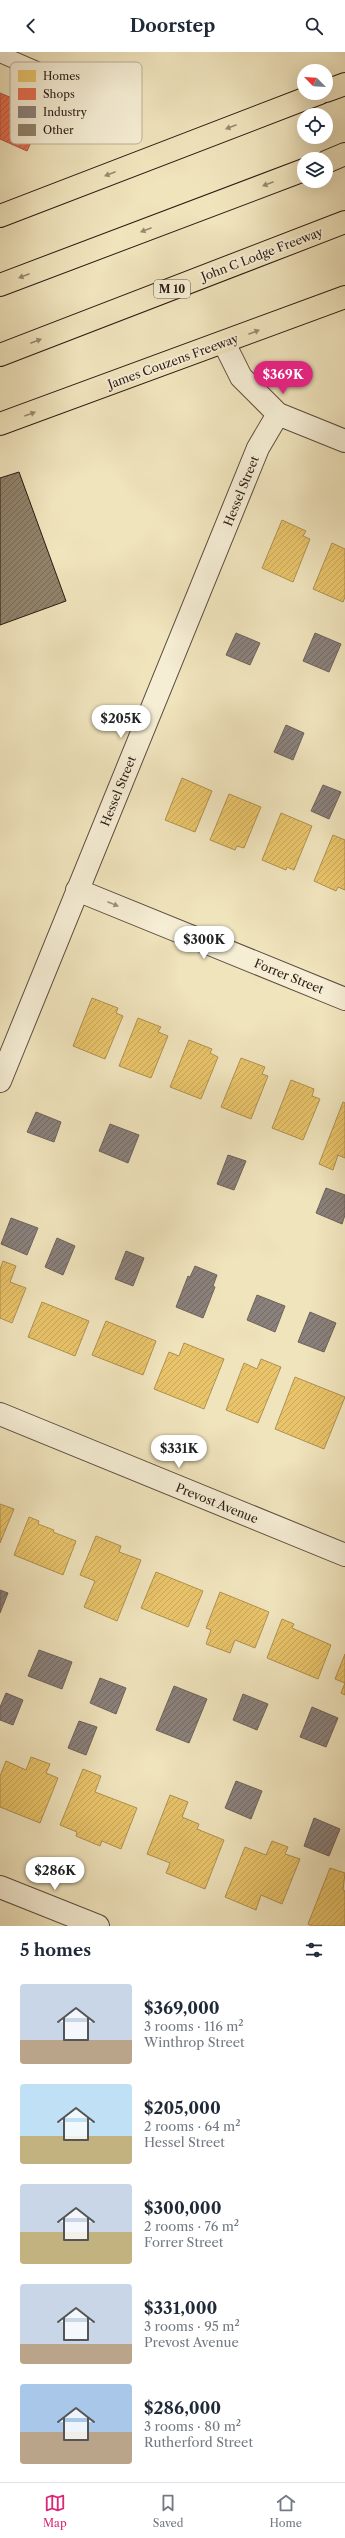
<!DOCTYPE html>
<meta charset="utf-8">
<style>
:root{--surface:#fff;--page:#f6f6f7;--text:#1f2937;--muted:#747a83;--line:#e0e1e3;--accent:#db2777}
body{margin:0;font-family:"Libre Caslon Text",serif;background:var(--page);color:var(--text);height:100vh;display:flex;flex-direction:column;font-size:15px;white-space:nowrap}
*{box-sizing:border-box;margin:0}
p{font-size:13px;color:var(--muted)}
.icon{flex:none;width:22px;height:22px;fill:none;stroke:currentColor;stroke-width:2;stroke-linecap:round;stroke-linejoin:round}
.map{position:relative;height:1874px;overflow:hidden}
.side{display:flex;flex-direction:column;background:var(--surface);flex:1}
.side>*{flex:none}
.needle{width:26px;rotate:294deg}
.tools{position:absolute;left:297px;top:12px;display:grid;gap:8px}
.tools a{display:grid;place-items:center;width:36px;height:36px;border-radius:50%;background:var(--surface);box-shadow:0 4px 16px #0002;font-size:20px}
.price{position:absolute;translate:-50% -34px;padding:0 9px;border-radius:14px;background:#fff;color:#222;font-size:13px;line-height:26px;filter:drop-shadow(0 1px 2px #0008)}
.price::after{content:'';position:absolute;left:50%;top:24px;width:12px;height:9px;margin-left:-6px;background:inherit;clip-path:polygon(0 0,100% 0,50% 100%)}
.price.active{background:var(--accent);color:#fff}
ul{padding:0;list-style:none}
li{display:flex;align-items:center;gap:12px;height:100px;padding:0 20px}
li span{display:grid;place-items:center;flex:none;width:112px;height:80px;border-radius:4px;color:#555}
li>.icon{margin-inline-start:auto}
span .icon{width:48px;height:48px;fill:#fffc;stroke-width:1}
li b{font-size:17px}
h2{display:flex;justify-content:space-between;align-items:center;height:48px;padding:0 20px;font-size:17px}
header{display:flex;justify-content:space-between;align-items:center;height:52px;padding:0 20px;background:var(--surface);font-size:18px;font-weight:700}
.dock{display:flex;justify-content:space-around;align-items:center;height:56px;border-top:1px solid var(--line);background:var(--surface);font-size:11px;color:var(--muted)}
.dock a{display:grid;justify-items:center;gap:2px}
.dock .active{color:var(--accent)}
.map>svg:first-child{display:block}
</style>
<header><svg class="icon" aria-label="back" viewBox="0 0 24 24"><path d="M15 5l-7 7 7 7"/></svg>Doorstep<svg class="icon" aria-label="search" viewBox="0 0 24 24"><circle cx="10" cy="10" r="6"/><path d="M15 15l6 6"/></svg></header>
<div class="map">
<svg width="345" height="1874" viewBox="0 0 345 1874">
<defs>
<pattern id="homes-hatch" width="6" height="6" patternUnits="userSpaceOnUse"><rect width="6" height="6" fill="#e9c46a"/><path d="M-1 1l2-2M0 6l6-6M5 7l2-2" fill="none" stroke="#c8a85b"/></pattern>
<pattern id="shops-hatch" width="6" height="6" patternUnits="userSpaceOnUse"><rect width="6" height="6" fill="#e76f51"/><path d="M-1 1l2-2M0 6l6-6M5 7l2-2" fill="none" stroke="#bb5a42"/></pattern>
<pattern id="industry-hatch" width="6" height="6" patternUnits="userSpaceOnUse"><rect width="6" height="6" fill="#8a817c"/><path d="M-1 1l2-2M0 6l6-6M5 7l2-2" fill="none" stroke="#716964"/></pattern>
<pattern id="building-hatch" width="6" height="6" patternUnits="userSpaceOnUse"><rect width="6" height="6" fill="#91836b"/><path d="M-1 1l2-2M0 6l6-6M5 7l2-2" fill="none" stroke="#776a57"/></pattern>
</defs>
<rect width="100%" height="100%" fill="#f0e4bd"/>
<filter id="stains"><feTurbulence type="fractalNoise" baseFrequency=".005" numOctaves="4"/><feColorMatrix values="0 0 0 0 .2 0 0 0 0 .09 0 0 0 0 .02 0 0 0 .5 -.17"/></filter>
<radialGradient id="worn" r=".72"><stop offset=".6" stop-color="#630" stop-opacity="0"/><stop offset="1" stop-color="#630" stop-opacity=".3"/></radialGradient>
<path fill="url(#homes-hatch)" stroke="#b09150" d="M282,468L306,479L303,484L310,487L293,530L262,516Z
M332,491L345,497V545L343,550L313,537Z
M182,726L212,739L195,780L165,768Z
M229,742L261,755L244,796L237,794L235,798L210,788Z
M281,761L312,774L294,818L287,815L286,818L262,808Z
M333,783L345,788V838L338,835L336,839L314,829Z
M92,946L118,956L116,961L123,964L105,1007L73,994Z
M138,966L161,975L158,980L168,984L151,1026L119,1014Z
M189,988L212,997L210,1001L218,1005L201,1047L170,1035Z
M241,1006L265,1015L262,1022L268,1024L251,1067L221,1055Z
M291,1028L314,1037L312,1044L320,1047L303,1088L272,1076Z
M343,1050L345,1051V1106L338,1103L333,1118L319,1112Z
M3,1209L16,1214L10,1230L26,1236L12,1271L0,1266V1217Z
M42,1250L89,1269L75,1304L28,1285Z
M106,1269L156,1289L143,1323L92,1303Z
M184,1291L224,1307L204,1357L154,1337L169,1300L179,1304Z
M261,1307L281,1315L258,1371L226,1358L244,1311L257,1317Z
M295,1325L345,1345L324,1397L275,1377Z
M0,1452L14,1457L0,1491Z
M29,1465L39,1469L38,1472L54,1478L53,1480L76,1489L63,1523L14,1503Z
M96,1484L121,1494L119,1500L141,1508L117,1569L84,1555L95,1529L80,1523Z
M156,1520L203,1539L188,1575L141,1556Z
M220,1540L269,1560L255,1596L235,1588L230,1601L206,1592L211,1578L206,1576Z
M282,1567L294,1572L292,1576L331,1593L318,1627L267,1606Z
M345,1602V1643L341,1641L345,1631L335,1627Z
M31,1705L50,1712L46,1721L58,1726L40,1771L0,1755V1724L6,1709L26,1718Z
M83,1717L101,1724L95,1740L137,1756L121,1797L102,1789L100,1794L76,1784L77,1780L60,1773Z
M170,1743L188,1750L182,1765L199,1772L197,1777L224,1788L205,1837L166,1821L170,1811L147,1802Z
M272,1789L288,1795L285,1802L300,1807L282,1852L261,1843L256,1858L225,1845L245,1795L266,1803Z
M330,1816L345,1821L343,1838L345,1839V1874H312L308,1872Z"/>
<path fill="url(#shops-hatch)" stroke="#af563e" d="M0,41L45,60L27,99L0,87Z"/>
<path fill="url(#industry-hatch)" stroke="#6e625c" d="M236,581L260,591L250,613L226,603Z
M315,581L341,592L329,620L303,609Z
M286,673L304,681L293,708L274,700Z
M323,733L341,740L329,767L311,759Z
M36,1060L61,1070L54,1090L27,1080Z
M110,1072L139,1083L128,1111L99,1099Z
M228,1103L246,1109L234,1138L217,1132Z
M326,1136L345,1143V1163L342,1172L316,1161Z
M11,1166L38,1176L27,1203L1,1192Z
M57,1186L75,1194L63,1223L45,1215Z
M126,1199L144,1206L133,1234L115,1227Z
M195,1214L217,1223L213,1234L215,1235L203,1266L176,1255L188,1224L190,1225Z
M257,1243L285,1254L275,1280L247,1268Z
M310,1260L336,1271L324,1300L298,1290Z
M0,1538L8,1541L0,1561Z
M39,1598L72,1610L62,1637L28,1624Z
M100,1626L126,1636L116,1662L90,1651Z
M174,1634L207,1647L189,1691L156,1678Z
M6,1641L23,1648L13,1673L0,1668V1655Z
M243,1642L268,1652L257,1678L233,1668Z
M312,1655L338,1666L326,1695L300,1685Z
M79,1669L97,1675L86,1703L68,1696Z
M236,1729L262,1739L251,1767L225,1756Z
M314,1766L340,1777L329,1804L304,1794Z"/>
<path fill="url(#building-hatch)" stroke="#2b1a13" d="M19,420L66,549L0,573V426Z"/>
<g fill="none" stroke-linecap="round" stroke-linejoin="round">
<g stroke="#5c4c3e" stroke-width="18">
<path id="service" d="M0,2L90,41"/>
</g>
<g stroke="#5c4c3e" stroke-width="24">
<path id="minor" d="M224,291L241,325L278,362L345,389
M77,838L345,947
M0,1029L258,396L278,362
M0,1362L345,1503
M0,1835L98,1874"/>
</g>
<g stroke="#2b1a13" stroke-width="24">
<path id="primary" d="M326,39L345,32
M0,164L320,41
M0,372L345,245"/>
</g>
<g stroke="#2b1a13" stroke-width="24">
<path id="motorway" d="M326,110L345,102
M0,233L304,118
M0,303L345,170"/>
</g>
<use href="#service" stroke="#f5edd4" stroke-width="16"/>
<use href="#minor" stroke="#f5edd4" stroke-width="22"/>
<use href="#primary" stroke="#f0e4bd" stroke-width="22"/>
<use href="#motorway" stroke="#f0e4bd" stroke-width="22"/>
</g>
<defs><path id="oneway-solid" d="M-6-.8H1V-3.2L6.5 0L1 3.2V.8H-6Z"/></defs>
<g fill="#978970">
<use href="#oneway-solid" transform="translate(231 75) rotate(159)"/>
<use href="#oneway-solid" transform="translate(110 122) rotate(159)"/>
<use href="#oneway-solid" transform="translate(268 132) rotate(159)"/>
<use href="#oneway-solid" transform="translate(146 178) rotate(159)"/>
<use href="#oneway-solid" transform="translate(24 224) rotate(159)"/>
<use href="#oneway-solid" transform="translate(254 280) rotate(-21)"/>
<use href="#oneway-solid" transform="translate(36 289) rotate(-21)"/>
<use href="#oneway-solid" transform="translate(30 362) rotate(-20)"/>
</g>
<use fill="#9a8e7d" href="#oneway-solid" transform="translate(113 852) rotate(22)"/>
<g text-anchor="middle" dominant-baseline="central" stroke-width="4" stroke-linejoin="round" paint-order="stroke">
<rect fill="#f5edd4" stroke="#68594d" stroke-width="1" x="154" y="228" width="36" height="18" rx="3"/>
<g font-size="11" font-weight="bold" fill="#2b1a13">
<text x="172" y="237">M 10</text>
</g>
<g font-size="12" fill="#2b1a13" stroke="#f5edd4">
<text transform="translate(262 202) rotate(-21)">John C Lodge Freeway</text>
<text transform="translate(173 309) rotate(-20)">James Couzens Freeway</text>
<text transform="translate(241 439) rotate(-68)">Hessel Street</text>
<text transform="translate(118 739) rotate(-68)">Hessel Street</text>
<text transform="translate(289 924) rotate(22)">Forrer Street</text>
<text transform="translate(217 1451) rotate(22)">Prevost Avenue</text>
</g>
</g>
<rect x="10" y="10" width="132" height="82" rx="6" fill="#f5edd4" stroke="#b8ae9a" stroke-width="1"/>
<rect x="18" y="18" width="18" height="12" fill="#e9c46a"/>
<rect x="18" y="36" width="18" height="12" fill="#e76f51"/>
<rect x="18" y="54" width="18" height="12" fill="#8a817c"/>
<rect x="18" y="72" width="18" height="12" fill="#91836b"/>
<g font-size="11" fill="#2b1a13">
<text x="43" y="28">Homes</text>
<text x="43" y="46">Shops</text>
<text x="43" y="64">Industry</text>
<text x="43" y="82">Other</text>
</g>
<rect width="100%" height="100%" filter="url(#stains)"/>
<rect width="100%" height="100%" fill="url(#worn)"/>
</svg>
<div class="tools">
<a><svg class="needle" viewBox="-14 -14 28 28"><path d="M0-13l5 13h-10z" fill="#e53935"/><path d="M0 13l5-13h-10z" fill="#747a83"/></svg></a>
<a><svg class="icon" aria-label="locate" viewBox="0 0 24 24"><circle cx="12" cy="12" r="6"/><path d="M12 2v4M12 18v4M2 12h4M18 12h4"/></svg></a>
<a><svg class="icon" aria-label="layers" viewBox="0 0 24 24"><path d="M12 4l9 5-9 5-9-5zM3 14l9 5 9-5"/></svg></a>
</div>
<b class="price active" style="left:283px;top:343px">$369K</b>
<b class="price" style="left:121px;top:687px">$205K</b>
<b class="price" style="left:204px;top:908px">$300K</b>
<b class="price" style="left:179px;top:1417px">$331K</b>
<b class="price" style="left:55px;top:1839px">$286K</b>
</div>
<section class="side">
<h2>5 homes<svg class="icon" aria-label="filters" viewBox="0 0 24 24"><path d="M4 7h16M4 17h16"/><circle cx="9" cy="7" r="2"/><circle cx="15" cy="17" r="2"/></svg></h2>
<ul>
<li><span style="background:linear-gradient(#c9d6e8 70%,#b9a48a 0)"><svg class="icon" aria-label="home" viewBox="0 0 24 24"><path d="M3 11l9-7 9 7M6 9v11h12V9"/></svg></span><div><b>$369,000</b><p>3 rooms · 116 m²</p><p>Winthrop Street</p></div></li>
<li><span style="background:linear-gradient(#bfe0f5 65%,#c2b280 0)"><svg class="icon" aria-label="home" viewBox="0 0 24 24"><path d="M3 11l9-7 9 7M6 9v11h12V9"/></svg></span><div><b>$205,000</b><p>2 rooms · 64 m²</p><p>Hessel Street</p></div></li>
<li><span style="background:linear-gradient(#c9d6e8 60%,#c2b280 0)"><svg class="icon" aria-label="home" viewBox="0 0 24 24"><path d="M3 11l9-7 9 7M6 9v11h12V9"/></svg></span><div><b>$300,000</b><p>2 rooms · 76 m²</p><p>Forrer Street</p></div></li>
<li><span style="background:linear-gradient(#c9d6e8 75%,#b9a48a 0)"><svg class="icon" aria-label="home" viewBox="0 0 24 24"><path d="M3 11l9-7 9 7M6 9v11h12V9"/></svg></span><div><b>$331,000</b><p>3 rooms · 95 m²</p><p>Prevost Avenue</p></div></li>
<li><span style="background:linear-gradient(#a9c7e8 60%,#b9a48a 0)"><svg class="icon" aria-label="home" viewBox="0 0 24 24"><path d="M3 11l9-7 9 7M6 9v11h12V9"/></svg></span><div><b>$286,000</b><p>3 rooms · 80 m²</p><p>Rutherford Street</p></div></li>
</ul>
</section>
<nav class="dock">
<a class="active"><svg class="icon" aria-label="map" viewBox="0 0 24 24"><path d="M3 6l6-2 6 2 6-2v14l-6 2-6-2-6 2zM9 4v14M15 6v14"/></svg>Map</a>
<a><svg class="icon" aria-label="saved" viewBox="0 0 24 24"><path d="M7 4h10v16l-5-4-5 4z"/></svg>Saved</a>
<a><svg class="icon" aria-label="home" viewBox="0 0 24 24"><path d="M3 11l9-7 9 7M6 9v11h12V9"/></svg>Home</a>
</nav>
